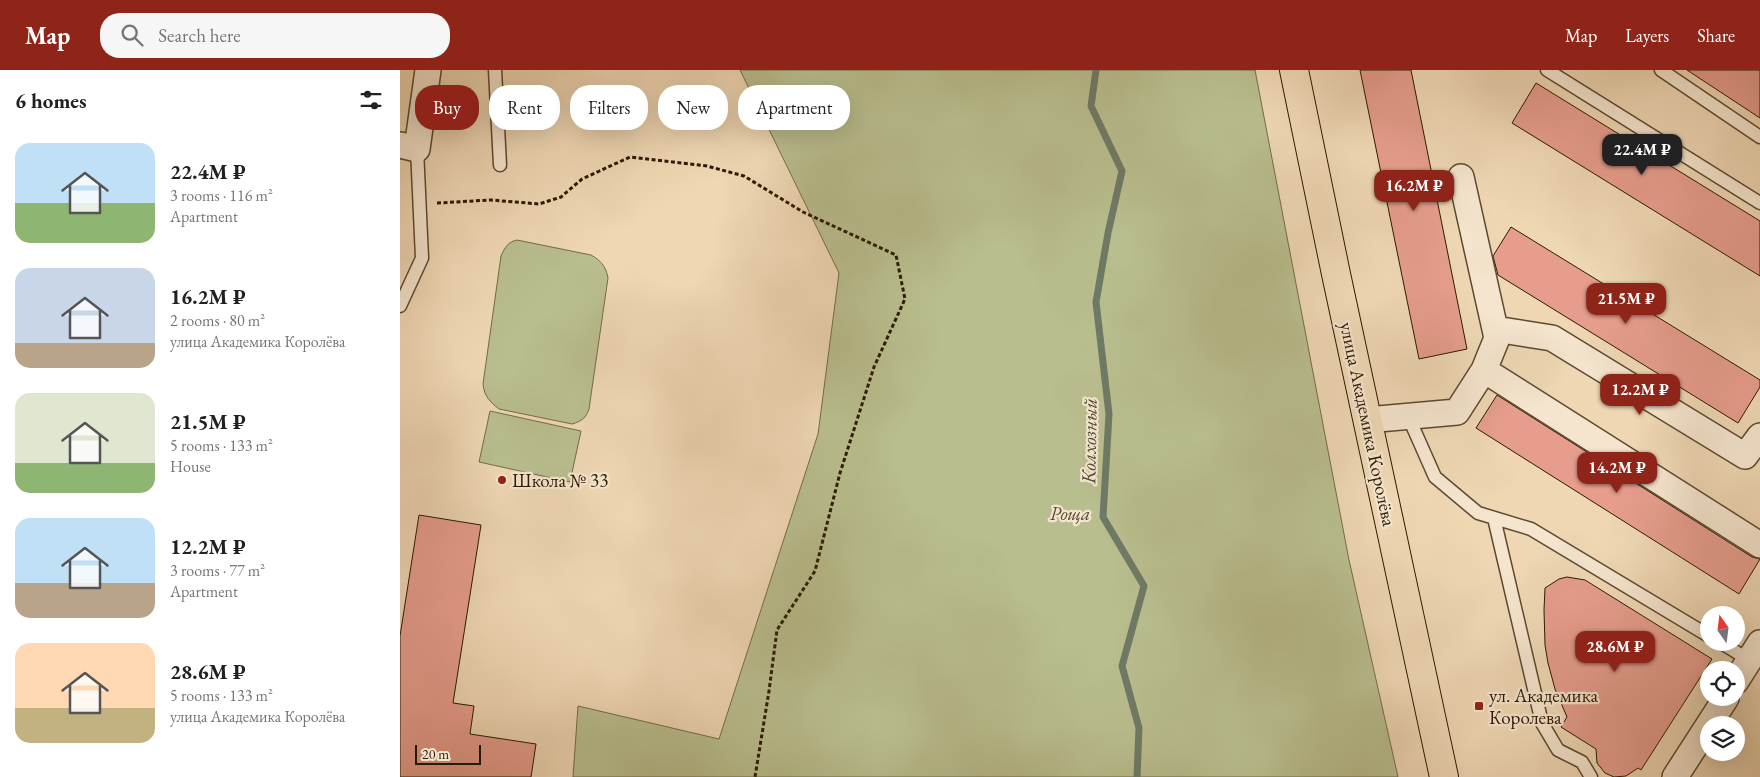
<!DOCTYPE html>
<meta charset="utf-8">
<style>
:root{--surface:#fff;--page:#f6f6f6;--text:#202124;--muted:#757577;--accent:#8f2418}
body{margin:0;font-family:"EB Garamond",serif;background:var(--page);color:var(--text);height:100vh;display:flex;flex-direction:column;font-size:19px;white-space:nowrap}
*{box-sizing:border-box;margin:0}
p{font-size:16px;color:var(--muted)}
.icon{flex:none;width:28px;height:28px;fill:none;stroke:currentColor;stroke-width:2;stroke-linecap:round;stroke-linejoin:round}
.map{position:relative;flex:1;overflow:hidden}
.details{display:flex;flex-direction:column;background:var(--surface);width:400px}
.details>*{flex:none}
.guide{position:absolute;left:15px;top:15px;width:475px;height:45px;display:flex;gap:10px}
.needle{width:32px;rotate:346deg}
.fabs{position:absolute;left:1300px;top:536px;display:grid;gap:10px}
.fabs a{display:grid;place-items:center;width:45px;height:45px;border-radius:50%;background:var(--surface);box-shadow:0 5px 20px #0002;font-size:25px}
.scale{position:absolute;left:15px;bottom:12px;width:66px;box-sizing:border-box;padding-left:5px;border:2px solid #2b1a03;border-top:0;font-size:14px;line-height:18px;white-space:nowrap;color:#2b1a03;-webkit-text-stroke:4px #f5e5ce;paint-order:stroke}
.price{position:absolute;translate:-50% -42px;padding:0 11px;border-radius:10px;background:var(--accent);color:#fff;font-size:16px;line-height:32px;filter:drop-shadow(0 1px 2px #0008)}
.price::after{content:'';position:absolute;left:50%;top:30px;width:15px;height:11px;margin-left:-8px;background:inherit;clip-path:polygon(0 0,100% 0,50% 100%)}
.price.selected{background:#222;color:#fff}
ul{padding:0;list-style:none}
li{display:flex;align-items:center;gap:15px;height:125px;padding:0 15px}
li span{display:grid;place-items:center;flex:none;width:140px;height:100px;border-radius:15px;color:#555}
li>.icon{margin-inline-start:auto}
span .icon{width:60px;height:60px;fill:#fffc;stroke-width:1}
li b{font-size:21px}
h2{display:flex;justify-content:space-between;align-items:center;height:60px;padding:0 15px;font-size:21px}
.chip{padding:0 18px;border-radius:20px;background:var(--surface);box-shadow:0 5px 20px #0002;font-size:18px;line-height:45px}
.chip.selected{background:var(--accent);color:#fff}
header{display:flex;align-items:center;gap:30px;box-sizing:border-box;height:70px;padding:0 25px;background:var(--accent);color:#fff}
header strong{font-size:24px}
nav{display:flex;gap:28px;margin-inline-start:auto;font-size:18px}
.search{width:350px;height:45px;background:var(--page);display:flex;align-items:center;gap:12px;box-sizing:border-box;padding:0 18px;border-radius:20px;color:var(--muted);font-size:19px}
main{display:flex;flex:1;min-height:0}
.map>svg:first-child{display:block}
</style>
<header>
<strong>Map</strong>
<div class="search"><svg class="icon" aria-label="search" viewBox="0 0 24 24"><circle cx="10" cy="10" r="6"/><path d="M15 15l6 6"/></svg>Search here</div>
<nav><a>Map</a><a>Layers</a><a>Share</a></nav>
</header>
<main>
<section class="details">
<h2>6 homes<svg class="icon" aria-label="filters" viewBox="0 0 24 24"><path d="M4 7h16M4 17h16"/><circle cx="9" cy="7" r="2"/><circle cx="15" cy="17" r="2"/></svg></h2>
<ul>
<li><span style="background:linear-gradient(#bfe0f5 60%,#8fb573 0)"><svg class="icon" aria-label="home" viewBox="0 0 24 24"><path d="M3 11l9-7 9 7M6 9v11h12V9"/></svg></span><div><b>22.4M ₽</b><p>3 rooms · 116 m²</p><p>Apartment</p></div></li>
<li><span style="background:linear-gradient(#c9d6e8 75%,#b9a48a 0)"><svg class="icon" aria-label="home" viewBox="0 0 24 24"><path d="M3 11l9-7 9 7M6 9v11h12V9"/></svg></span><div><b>16.2M ₽</b><p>2 rooms · 80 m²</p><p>улица Академика Королёва</p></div></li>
<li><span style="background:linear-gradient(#dfe7d0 70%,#8fb573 0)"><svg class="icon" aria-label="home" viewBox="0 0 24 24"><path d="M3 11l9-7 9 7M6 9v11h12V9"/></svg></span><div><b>21.5M ₽</b><p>5 rooms · 133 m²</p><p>House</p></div></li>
<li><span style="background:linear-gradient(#bfe0f5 65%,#b9a48a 0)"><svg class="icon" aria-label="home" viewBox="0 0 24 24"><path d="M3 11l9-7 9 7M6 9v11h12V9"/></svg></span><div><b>12.2M ₽</b><p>3 rooms · 77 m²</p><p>Apartment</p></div></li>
<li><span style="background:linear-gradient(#ffd9b3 65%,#c2b280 0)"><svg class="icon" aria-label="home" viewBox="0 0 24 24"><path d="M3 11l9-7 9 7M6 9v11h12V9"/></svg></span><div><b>28.6M ₽</b><p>5 rooms · 133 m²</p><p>улица Академика Королёва</p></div></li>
</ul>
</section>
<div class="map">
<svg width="1360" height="707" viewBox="0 0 1360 707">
<rect width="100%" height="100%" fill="#efd7b4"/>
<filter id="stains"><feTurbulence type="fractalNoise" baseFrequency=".004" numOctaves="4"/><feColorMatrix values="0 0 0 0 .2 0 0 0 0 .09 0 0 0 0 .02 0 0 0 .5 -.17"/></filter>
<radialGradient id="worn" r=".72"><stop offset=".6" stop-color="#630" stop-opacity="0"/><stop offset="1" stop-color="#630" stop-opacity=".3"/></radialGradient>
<path fill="#b9be8e" stroke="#726c48" d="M340,0H855L949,490L998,707H173L178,636L319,669L418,364L439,203Z
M117,170L191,185C200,190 206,196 208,208L189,339C186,348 182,351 172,354L99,339C90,332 84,326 83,314L101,186C105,177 108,172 117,170Z
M90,341L181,361L170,412L79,392Z"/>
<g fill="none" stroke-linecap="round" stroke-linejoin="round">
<path stroke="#6e7a65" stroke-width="7" d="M696,0L691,36L722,101L708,163L696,232L709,344L703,447L744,516L722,596L739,658L737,707"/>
</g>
<path fill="#e69d8d" stroke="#2b1a03" d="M960,0H1011L1067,279L1019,289Z
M1287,0H1360V48Z
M1136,13L1360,151V206L1112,53Z
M1111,157L1360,310V317L1338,353L1098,205L1093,186Z
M1097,325L1352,487L1360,489L1339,524L1076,358Z
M19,445L81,455L53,633L74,636L70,664L136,674L131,707H0V566Z
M1167,507L1185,510L1312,589L1241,700L1238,698L1226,706L1214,707L1205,703L1197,693L1196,679L1161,657L1167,647L1155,619L1148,593L1145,575L1144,540L1145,518L1159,509Z"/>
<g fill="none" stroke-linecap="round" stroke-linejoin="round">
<g stroke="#5c492f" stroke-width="15">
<path id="lane" d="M95,0L100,95
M1147,0L1360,133
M1261,0L1360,67
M0,236L22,188L17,79
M1008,346L1035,407L1078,443L1131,459L1309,566
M1094,448L1142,653L1158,680L1182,692L1191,707
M1320,572L1349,590"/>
</g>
<g stroke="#5c492f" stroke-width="28">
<path id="street" d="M0,75L17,79L28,0
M1061,107L1097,268L1084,300
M1095,259L1152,268L1345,386L1360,366
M967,350L1057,342L1084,300L1360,475
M1336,611L1360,573
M1275,707L1326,628"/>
</g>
<g stroke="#2b1a03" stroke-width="30">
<path id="primary" d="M894,0L936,204L1044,707"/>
</g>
<path stroke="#2b1a03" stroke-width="3" stroke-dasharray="4 2.5" stroke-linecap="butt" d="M37,133L91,130L139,134L161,127L182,109L230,87L307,96L344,106L403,142L496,185L505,229L474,297L440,403L415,501L377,560L369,621L355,707"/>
<use href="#lane" stroke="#f5e5ce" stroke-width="12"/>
<use href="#street" stroke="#f5e5ce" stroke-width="25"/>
<use href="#primary" stroke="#efd7b4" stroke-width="28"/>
</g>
<g fill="#8f2418" stroke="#f5e5ce" stroke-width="2">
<circle cx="102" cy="410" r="5"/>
<rect x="1074" y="631" width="10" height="10" rx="2.5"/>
</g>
<g text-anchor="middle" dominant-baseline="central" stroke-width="4.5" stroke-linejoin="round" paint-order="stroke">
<g font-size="19" fill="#2b1a03" stroke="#f5e5ce">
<text transform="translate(968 354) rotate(78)">улица Академика Королёва</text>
</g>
<g font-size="19" fill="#2b1a03" stroke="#f5e5ce" text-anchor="start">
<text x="112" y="410">Школа № 33</text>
<text x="1089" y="625">ул. Академика<tspan x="1089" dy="22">Королева</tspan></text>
</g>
<g font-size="19" font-style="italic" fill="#564b2d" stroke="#f5e5ce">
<text x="670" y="443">Роща</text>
</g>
<g font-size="20" font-style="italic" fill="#4d4a34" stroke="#f5e5ce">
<text transform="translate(689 371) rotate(-89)">Колхозный</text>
</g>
</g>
<rect width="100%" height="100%" filter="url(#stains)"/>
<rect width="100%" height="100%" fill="url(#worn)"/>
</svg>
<div class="fabs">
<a><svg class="needle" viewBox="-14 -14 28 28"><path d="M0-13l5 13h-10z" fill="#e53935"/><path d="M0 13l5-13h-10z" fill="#757577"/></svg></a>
<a><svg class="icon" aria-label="locate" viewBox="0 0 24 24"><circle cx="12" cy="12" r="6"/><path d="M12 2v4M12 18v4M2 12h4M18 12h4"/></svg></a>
<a><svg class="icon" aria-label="layers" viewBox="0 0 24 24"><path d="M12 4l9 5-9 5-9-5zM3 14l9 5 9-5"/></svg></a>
</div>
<div class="scale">20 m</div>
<b class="price selected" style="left:1242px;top:106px">22.4M ₽</b>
<b class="price" style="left:1014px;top:142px">16.2M ₽</b>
<b class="price" style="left:1226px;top:255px">21.5M ₽</b>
<b class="price" style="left:1240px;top:346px">12.2M ₽</b>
<b class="price" style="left:1217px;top:424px">14.2M ₽</b>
<b class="price" style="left:1215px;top:603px">28.6M ₽</b>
<div class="guide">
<a class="chip selected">Buy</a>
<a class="chip">Rent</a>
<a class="chip">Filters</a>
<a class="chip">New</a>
<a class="chip">Apartment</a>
</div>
</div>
</main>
